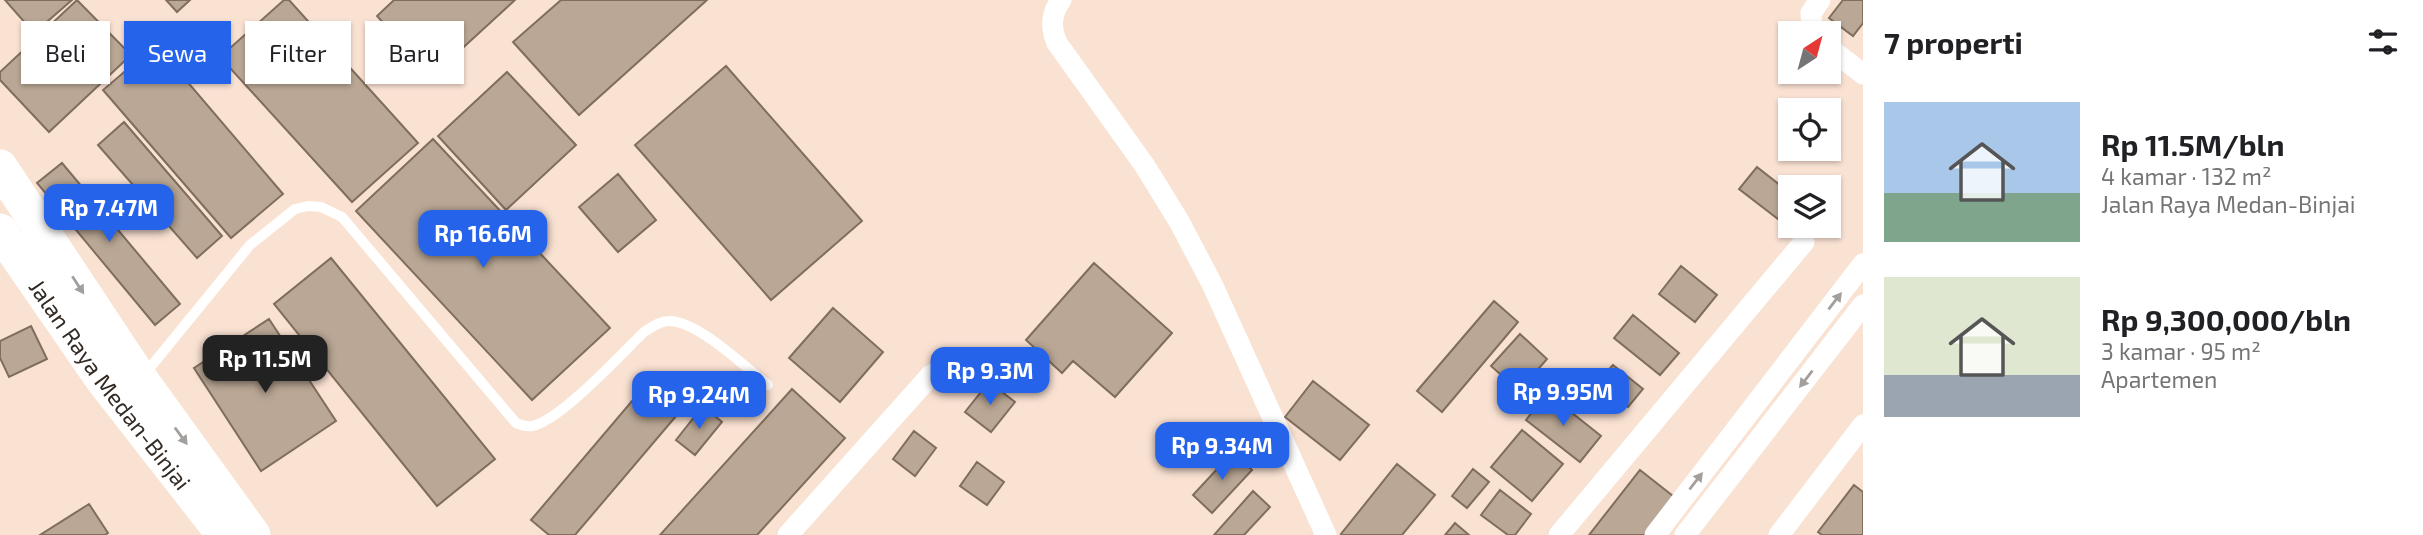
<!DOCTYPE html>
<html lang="id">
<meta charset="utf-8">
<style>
:root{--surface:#fff;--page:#f2f2f2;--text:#202124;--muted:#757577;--accent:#2563eb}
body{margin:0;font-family:"Exo 2",sans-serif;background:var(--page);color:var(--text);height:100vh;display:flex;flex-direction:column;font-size:26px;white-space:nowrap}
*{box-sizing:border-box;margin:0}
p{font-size:23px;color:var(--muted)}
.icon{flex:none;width:38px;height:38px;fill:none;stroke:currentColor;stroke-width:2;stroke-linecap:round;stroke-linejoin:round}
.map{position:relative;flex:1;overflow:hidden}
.details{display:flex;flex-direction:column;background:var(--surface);width:560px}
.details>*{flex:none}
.hud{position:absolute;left:21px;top:21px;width:665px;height:63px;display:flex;gap:14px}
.needle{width:46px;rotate:36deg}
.buttons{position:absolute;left:1778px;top:21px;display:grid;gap:14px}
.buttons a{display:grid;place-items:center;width:63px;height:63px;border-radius:0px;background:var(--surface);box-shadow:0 2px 5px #0004;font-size:35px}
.price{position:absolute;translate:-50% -60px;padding:0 16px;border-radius:14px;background:var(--accent);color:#fff;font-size:23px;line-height:46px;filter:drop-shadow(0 2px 4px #0008)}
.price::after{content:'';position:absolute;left:50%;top:42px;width:21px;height:16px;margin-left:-10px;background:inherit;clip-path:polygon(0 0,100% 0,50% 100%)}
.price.current{background:#222;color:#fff}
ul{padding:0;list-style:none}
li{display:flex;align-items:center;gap:21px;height:175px;padding:0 21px}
li span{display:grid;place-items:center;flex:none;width:196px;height:140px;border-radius:0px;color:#555}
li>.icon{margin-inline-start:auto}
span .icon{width:84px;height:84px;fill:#fffc;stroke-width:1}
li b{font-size:30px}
h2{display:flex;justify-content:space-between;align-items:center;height:84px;padding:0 21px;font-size:30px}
.chip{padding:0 24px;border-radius:0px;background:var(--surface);box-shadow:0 2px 5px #0004;font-size:24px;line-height:63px}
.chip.current{background:var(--accent);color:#fff}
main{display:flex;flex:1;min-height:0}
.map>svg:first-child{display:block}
</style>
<main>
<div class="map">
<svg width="1863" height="535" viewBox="0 0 1863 535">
<rect width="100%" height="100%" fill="#fae2d3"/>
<path fill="#baa795" stroke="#806e5d" stroke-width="2" d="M5,0H72L34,33Z
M77,0L131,55L49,132L0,80V72Z
M166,0H190L177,12Z
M284,0H289L418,143L352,202L220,57Z
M394,0H515L432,76L377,16Z
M561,0H707L579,115L513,42Z
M1843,0H1863V23L1853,36L1829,18Z
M156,45L283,194L231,238L103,90Z
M726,66L862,221L771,300L635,145Z
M507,72L576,145L506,210L438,136Z
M124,122L222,236L197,258L98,145Z
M433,139L610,328L532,400L356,211Z
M62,163L180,304L155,325L37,183Z
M1757,167L1790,193V203L1778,219L1739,189Z
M618,174L656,220L618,252L579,207Z
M331,258L495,459L437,506L274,304Z
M1094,263L1172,333L1115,397L1073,361L1062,373L1026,340Z
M1681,266L1717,295L1695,322L1659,294Z
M1494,301L1518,322L1442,412L1417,391Z
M833,308L883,352L840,402L789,358Z
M1633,315L1679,353L1660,375L1614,338Z
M269,319L336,421L261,471L194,368Z
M31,326L47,359L9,377L0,358V341Z
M1520,334L1547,359L1519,391L1491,366Z
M1613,365L1643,389L1628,407L1598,382Z
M655,374L688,402L575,535H549L531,520Z
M1313,381L1369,425L1340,460L1285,417Z
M989,382L1015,402L991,432L965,412Z
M792,389L845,438L757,535H660Z
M1547,393L1601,436L1580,462L1526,420Z
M703,406L722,422L695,455L676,440Z
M1522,430L1563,464L1532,501L1491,467Z
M914,431L936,448L915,476L893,459Z
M1233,452L1252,470L1212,513L1193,495Z
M977,462L1004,482L987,505L960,486Z
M1397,464L1435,495L1402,535H1343L1341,534Z
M1473,469L1489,482L1467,508L1452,496Z
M1640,470L1678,500L1650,535H1589Z
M1854,485L1863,492V535H1822L1818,532Z
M1500,490L1531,514L1515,535H1508L1481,515Z
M1253,491L1270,507L1244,535H1214Z
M89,504L108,533L105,535H40Z
M1455,523L1469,535H1445Z"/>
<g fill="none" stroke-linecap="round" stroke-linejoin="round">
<path stroke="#fff" stroke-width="10" d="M144,375L250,245L295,209L308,206L321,207L342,217L516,423C521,425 526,427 532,426C560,421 621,354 644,332C652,327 660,321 669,321C698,321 745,367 768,385"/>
<path stroke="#fff" stroke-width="21" d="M1061,0C1051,14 1050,27 1057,43L1145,166L1180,223L1213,286L1326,535
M1812,33L1811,13L1820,0
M1829,48L1863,74
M788,535L930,376L946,368L965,367
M1559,535L1804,242
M1655,535L1863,264
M1685,535L1863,305
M1779,535L1863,425"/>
<g stroke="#fff" stroke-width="35">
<path d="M0,167L141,380L253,535"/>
<path id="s1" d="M0,231L103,380L224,535"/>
</g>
</g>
<defs><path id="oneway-solid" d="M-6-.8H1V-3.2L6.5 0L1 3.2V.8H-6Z" transform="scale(1.75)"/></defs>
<g fill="#a39f9c">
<use href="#oneway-solid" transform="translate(78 285) rotate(57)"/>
<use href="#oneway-solid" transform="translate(1835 301) rotate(-52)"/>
<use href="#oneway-solid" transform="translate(1806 379) rotate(128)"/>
<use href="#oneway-solid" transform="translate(181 436) rotate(54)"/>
<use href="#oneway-solid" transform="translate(1696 481) rotate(-52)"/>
</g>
<g text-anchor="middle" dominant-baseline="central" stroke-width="6" stroke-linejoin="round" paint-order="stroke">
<g font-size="23" fill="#332a24" stroke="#fcf3ec">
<text stroke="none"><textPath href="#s1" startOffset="189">Jalan Raya Medan-Binjai</textPath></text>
</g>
</g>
</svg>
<div class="buttons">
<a><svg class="needle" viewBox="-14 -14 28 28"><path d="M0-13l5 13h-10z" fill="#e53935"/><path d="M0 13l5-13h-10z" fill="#757577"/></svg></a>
<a><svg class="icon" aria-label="locate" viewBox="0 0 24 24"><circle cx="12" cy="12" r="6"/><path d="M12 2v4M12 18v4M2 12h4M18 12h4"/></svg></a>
<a><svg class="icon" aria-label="layers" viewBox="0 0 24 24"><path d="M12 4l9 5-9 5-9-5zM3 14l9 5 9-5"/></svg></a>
</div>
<b class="price" style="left:109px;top:244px">Rp 7.47M</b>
<b class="price" style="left:483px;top:270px">Rp 16.6M</b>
<b class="price current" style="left:265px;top:395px">Rp 11.5M</b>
<b class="price" style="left:990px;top:407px">Rp 9.3M</b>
<b class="price" style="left:1563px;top:428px">Rp 9.95M</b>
<b class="price" style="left:699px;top:431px">Rp 9.24M</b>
<b class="price" style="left:1222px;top:482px">Rp 9.34M</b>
<div class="hud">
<a class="chip">Beli</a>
<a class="chip current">Sewa</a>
<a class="chip">Filter</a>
<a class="chip">Baru</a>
</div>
</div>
<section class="details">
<h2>7 properti<svg class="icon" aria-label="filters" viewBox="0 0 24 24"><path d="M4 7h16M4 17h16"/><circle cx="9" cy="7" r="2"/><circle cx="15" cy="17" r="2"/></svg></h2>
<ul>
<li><span style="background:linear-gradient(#a9c7e8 65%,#7fa58c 0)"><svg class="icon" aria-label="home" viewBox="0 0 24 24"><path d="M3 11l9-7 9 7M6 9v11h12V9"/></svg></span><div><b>Rp 11.5M/bln</b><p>4 kamar · 132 m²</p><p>Jalan Raya Medan-Binjai</p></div></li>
<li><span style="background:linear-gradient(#dfe7d0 70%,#9aa5b1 0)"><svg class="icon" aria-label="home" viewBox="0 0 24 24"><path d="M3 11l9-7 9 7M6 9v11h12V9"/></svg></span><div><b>Rp 9,300,000/bln</b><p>3 kamar · 95 m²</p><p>Apartemen</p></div></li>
</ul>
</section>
</main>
